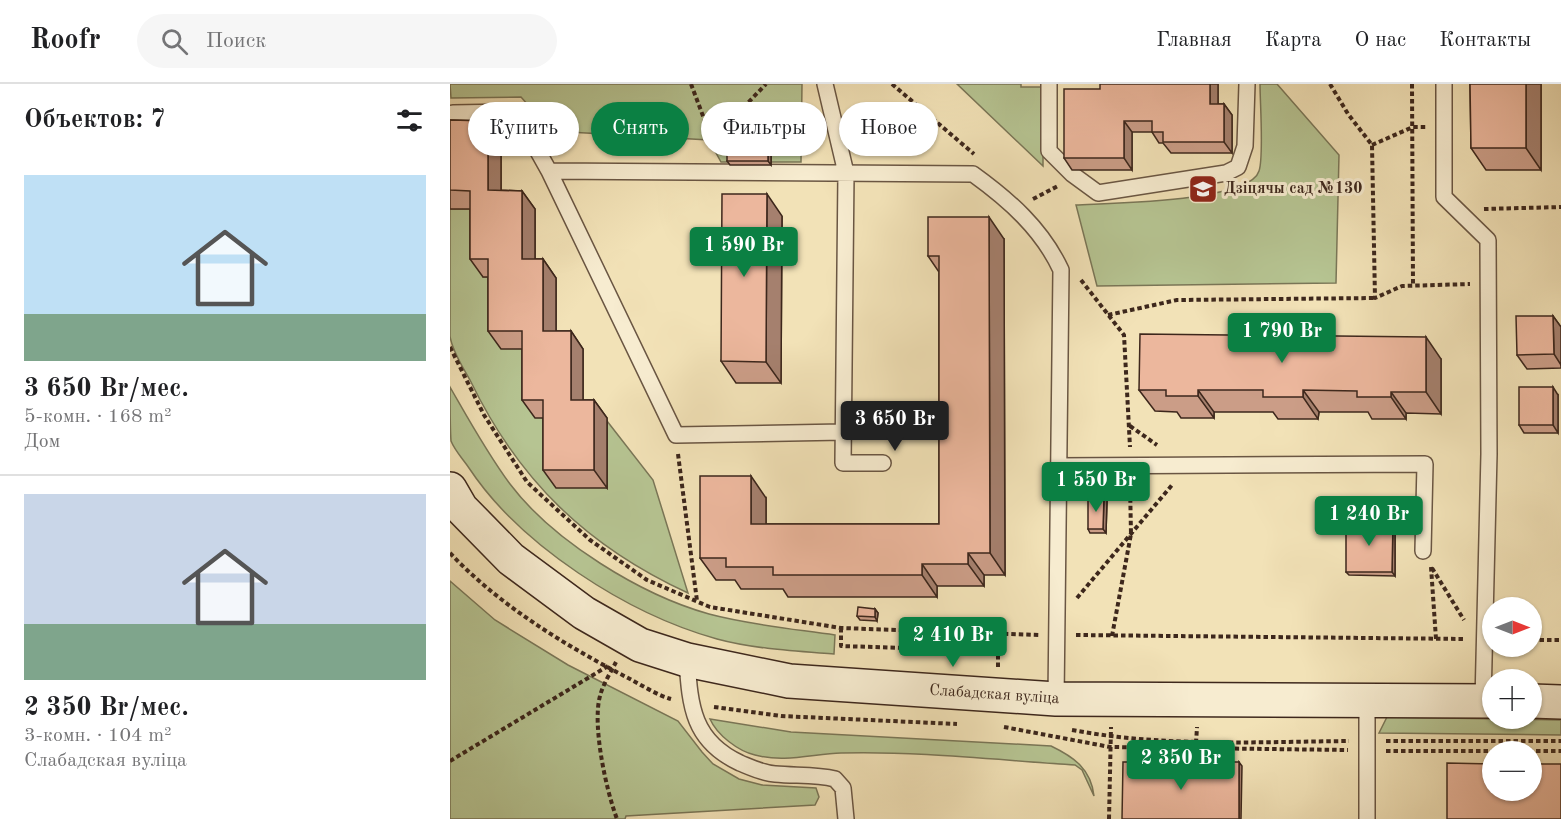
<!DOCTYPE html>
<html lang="ru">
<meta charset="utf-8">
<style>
:root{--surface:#fff;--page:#f6f6f6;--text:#202124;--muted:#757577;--line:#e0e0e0;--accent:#0b8043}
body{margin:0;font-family:"Old Standard TT",serif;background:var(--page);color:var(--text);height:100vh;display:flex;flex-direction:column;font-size:22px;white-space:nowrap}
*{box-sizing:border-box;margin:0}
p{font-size:20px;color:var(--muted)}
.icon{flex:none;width:33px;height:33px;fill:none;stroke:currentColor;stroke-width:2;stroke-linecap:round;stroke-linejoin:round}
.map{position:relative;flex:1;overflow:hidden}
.drawer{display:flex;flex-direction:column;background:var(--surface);width:450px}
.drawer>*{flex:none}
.top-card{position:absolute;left:18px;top:18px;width:570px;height:54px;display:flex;gap:12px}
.needle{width:39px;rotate:90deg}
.fabs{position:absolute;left:1032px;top:513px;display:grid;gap:12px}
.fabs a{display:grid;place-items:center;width:60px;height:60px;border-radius:50%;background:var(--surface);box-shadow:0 2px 4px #0004;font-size:30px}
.price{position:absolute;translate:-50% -51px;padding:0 14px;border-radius:6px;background:var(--accent);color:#fff;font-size:20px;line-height:39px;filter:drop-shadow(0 2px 3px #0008)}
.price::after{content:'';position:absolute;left:50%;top:36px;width:18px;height:14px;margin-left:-9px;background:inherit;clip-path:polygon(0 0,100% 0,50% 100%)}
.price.on{background:#222;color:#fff}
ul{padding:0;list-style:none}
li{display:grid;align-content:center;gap:12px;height:318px;padding:0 24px}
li+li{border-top:2px solid var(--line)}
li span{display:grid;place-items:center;height:186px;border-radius:0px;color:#555}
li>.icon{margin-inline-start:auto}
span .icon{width:108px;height:108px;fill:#fffc;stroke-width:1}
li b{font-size:26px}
h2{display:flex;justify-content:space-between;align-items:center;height:72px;padding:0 24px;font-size:26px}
.chip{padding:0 21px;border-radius:27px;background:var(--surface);box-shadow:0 2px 4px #0004;font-size:21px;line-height:54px}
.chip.on{background:var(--accent);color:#fff}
header{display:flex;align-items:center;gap:36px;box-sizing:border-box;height:84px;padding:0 30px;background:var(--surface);border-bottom:2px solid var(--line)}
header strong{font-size:28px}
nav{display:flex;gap:33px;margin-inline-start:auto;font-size:21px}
.search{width:420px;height:54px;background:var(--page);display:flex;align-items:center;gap:15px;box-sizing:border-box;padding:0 21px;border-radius:33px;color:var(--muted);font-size:22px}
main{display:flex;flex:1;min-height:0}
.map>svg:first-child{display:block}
</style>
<header>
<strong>Roofr</strong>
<div class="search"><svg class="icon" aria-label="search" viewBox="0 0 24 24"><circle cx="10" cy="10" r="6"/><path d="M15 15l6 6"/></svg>Поиск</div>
<nav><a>Главная</a><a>Карта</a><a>О нас</a><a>Контакты</a></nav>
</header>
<main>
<section class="drawer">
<h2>Объектов: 7<svg class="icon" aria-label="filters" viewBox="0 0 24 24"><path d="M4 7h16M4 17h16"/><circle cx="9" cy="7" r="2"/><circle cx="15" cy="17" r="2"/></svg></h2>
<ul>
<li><span style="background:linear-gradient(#bfe0f5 75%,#7fa58c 0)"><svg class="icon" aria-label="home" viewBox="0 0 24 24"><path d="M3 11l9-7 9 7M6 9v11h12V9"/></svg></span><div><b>3 650 Br/мес.</b><p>5-комн. · 168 m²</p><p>Дом</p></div></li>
<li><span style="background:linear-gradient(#c9d6e8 70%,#7fa58c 0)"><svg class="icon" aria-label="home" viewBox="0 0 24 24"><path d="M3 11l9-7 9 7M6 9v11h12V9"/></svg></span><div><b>2 350 Br/мес.</b><p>3-комн. · 104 m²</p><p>Слабадская вуліца</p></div></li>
</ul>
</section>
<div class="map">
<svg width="1111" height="735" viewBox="0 0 1111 735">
<rect width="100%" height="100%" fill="#f2e2b7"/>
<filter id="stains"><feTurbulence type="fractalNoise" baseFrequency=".00333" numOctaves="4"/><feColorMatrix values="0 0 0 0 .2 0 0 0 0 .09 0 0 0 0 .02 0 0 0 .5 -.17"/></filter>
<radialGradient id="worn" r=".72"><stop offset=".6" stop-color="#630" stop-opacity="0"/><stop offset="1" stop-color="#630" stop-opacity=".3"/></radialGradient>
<path fill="#b6c492" stroke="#7a7657" stroke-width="1.5" d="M0,0H352L351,78H321L320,50L280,78H271L259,56L101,47L71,13L1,14Z
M507,0H571V3H593V82Z
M810,0H827L889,71L886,199L647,202L626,121C657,119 800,118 809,87C814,73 810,19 810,0Z
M0,125H33V193H51L85,265L106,334L157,404V337L203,396L238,509C138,463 69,397 21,298C14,285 2,267 0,252C0,211 0,166 0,125Z
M0,303C19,336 37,369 60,400C103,457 191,511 259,530C300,541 344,545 385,551L384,570C345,567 304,565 267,555C177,530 70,461 19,384C13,375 5,367 1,357C0,343 0,318 0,303Z
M0,497L45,536L118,581L228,637L252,668L263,680L289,695L312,701L366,704L369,713L365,721L176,732L175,735H0Z
M937,633L1111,636V651L929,649Z
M260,635L341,648L601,662C624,673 641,685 644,712L632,686L625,681C547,676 469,667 391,669C363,670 334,679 305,671C288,667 267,651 260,635Z"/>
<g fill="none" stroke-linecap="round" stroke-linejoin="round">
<g stroke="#6a5643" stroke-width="18">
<path id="lane" d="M375,0L396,89L393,379H433
M599,0V67L622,90L648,109L776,89L788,83L795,62L797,0
M994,0V113L1038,156L1039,370L1033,617
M0,31L3,29L66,28L99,87L226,351L393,348
M99,87L523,90C559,116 592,145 611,186L606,615
M609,382L975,380L973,467
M237,576C240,623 243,657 290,679C302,684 312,689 325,690C345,692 366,690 385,695L393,704L396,735
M917,735V617"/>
</g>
<g stroke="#3d271c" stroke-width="36">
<g id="secondary">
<path id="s1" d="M0,405L11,424L61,475L134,529L190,561L237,576L339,597L606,615L1042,617"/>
<path d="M1082,617L1111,618"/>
</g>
</g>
<path stroke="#3d271c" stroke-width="4" stroke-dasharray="4.5 3" stroke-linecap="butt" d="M241,0L262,56L316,0
M442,0L524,70
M880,0L898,30L922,61L925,214L952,202L1020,200
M962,0L963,202
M922,61L963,43H976
M583,115L608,102
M1034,125L1111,123
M631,196L674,251L680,363
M658,231L727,216L925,214
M0,263L34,331L77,398L140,456L197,496L260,523L391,544L589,551
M680,342L707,361
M228,370L247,517
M0,469C50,522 116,562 180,595C193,602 207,611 221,615
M981,483L986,555
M982,484L1014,536
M627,514L722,401
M391,544V562L548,567
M626,551L1015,555
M662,552L681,450L680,400
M1082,556H1111
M166,578C161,588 153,600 150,612C142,641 156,706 167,735
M548,583V551
M264,623L331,632L507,640
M554,643L660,663L898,666
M622,646C713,663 806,658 899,657
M936,657H1111
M746,659L747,643
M936,667H1111
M0,677L158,582
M659,735L661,643"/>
<use href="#lane" stroke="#f7ecd0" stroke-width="15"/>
<use href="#secondary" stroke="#f7ecd0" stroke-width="33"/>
</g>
<path fill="#cb9d87" stroke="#3d271c" stroke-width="1.5" d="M768,0V20H774L782,31V69H721L713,59H709L702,48H682V86H622L614,74L650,5Z
M1020,0H1091V86H1036L1021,64Z
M0,36L38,37L51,55V106L72,107L85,125V175H93L106,194V247H121L133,265V316H144L157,334V404H106L93,386V334H85L72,316V265H51L38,247V193H33L20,175V125H0Z
M321,50V81H280L277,77Z
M332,132L331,299H286L271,277Z
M554,155L555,491H534V502H487V513H338L333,505H291L285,496H266L250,474L316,414V440H489V188L478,172Z
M1103,232L1111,243V284L1077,285L1067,271Z
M991,275V330L956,329V335H922L918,328H869L868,335H828L823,328H764V334H731L727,328L705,327L689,306Z
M1108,311V349H1074L1069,341Z
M654,413L657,417L656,449H640L638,445Z
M943,439L945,443V492L899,491L896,488Z
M425,525L428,529L427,537L410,536L407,532Z"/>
<path fill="#a5806e" stroke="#3d271c" stroke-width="1.5" d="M760,0H768V31L760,20Z
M1076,0H1091V86L1076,64Z
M774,20L782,31V69L774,58Z
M38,37L51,55V125L38,106Z
M674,37L682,48V86L674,74Z
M318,46L321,50V81L318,77Z
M72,107L85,125V193L72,175Z
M317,110L332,132L331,299L316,278Z
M539,133L554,155L555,491L540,469Z
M93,175L106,194V265L93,247Z
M1103,232L1111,243V281L1104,270Z
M121,247L133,265V334L121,316Z
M976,253L991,275V330L976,308Z
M1103,303L1108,311V349L1103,341Z
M748,306L764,328V334L748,312Z
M853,306L869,328L868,335L853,313Z
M941,308L956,329V335L941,313Z
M144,316L157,334V404L144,386Z
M301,392L316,414V462L301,440Z
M654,413L657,417L656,449L653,445Z
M943,439L945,443V492L942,488Z
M518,469L534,491V502L518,480Z
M472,480L487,502V513L472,491Z
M425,525L428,529L427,537L425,533Z
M789,678L792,682L791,735H789Z"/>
<path fill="#ecb79d" stroke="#3d271c" stroke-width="1.5" d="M650,0H760V20H774V58H713V48H702V37H674V74H614V5H650Z
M1020,0H1076V64H1021Z
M0,36L38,37V106L72,107V175H93V247H121V316H144V386H93V316H72V247H38V175H20V107L0,106Z
M277,46H318V77H277Z
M272,110H317L316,278L271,277Z
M478,133H539L540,469H518V480H472V491H323V483H276V474H250V392H301V440H489V172H478Z
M1066,232H1103L1104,270L1067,271Z
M690,250L976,253V308H941V313H907V307L853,306V313H813V306H748V312H716V306H689Z
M1069,303H1103V341H1069Z
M638,413H654L653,445H638Z
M896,439H943L942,488H896Z
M408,523L425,525V533L407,532Z
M673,678H789V735H672Z
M997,679L1042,680V706H1082V680H1111V735H997Z"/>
<defs>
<g id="school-square" transform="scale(1.5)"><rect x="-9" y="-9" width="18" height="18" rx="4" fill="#8f2418" stroke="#f7ecd0"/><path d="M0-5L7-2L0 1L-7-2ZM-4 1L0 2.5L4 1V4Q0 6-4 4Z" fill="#fff"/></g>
</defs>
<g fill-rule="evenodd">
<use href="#school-square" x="753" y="105"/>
</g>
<g text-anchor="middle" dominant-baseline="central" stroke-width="6" stroke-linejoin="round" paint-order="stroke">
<g font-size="16" font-weight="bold" fill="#3d271c" stroke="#f7ecd0" text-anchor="start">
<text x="774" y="105">Дзіцячы сад №130</text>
</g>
<g font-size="16" fill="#3d271c" stroke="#f7ecd0">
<text stroke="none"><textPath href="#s1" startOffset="608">Слабадская вуліца</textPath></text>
</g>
</g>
<rect width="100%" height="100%" filter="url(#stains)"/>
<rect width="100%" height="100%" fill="url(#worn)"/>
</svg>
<div class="fabs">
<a><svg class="needle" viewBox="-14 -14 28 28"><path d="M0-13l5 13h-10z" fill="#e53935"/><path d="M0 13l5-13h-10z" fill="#757577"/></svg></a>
<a>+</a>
<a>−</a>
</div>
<b class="price" style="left:294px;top:194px">1 590 Br</b>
<b class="price" style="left:832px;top:280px">1 790 Br</b>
<b class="price on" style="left:445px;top:368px">3 650 Br</b>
<b class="price" style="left:646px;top:429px">1 550 Br</b>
<b class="price" style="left:919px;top:463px">1 240 Br</b>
<b class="price" style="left:503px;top:584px">2 410 Br</b>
<b class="price" style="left:731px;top:707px">2 350 Br</b>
<div class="top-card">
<a class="chip">Купить</a>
<a class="chip on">Снять</a>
<a class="chip">Фильтры</a>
<a class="chip">Новое</a>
</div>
</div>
</main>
